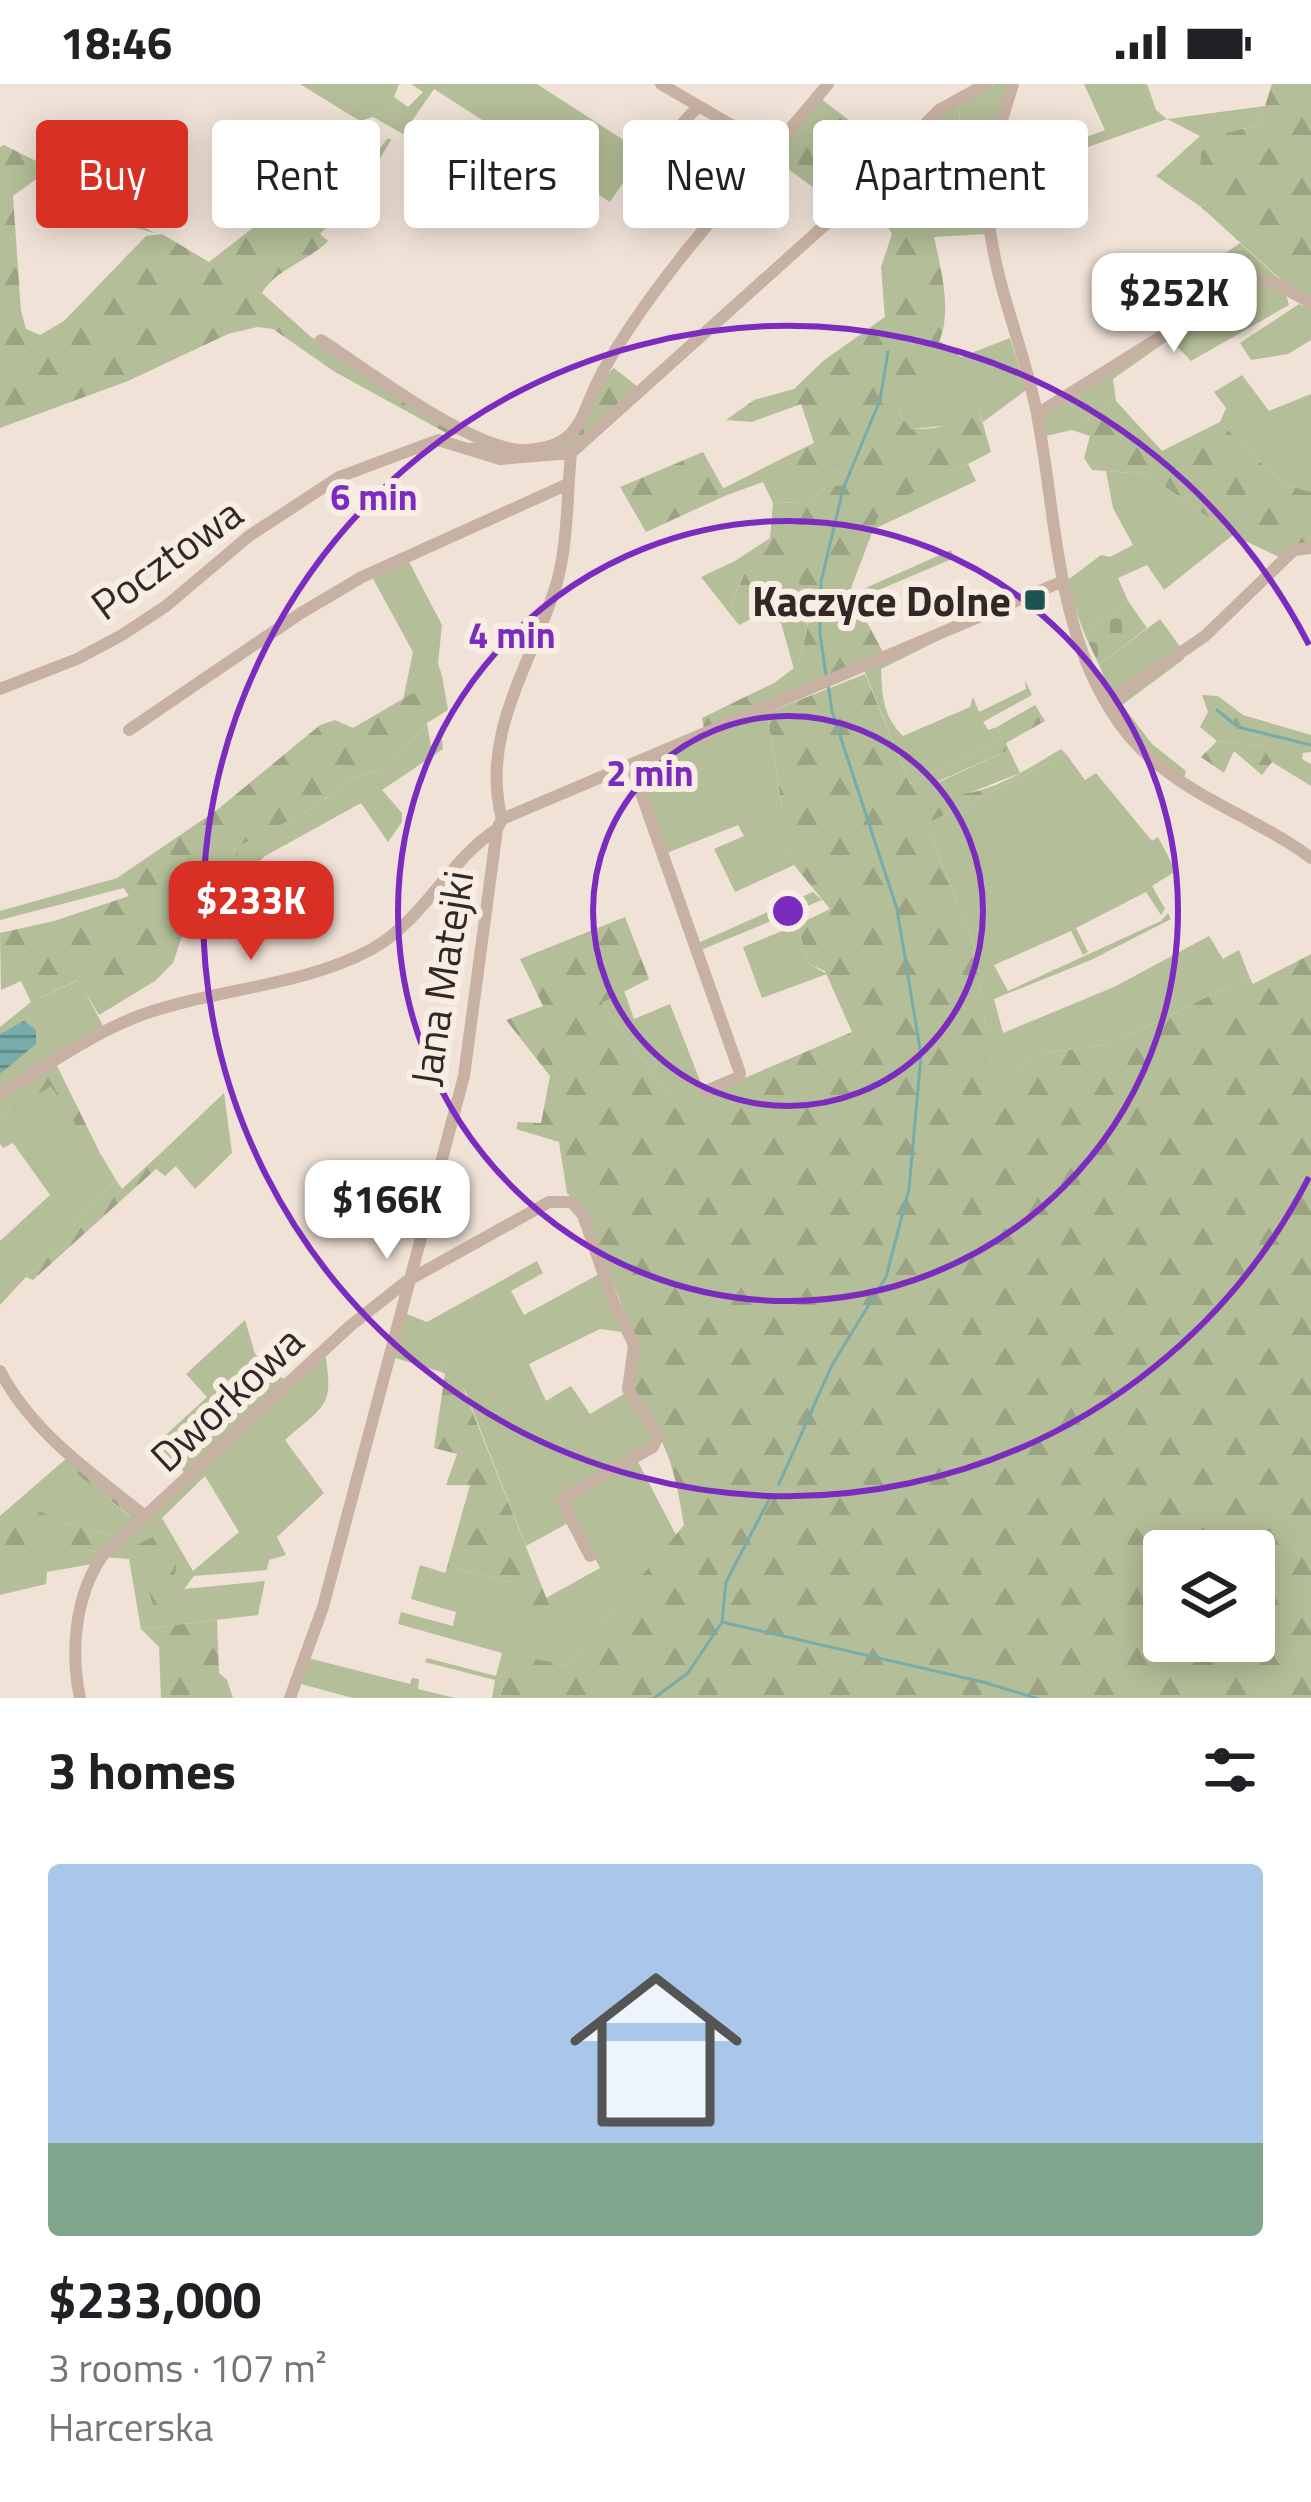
<!DOCTYPE html>
<meta charset="utf-8">
<style>
:root{--surface:#fff;--page:#f6f6f6;--text:#202124;--muted:#757577;--accent:#d93025}
body{margin:0;font-family:"Titillium Web",sans-serif;background:var(--page);color:var(--text);height:100vh;display:flex;flex-direction:column;font-size:45px;white-space:nowrap}
*{box-sizing:border-box;margin:0}
p{font-size:39px;color:var(--muted)}
.icon{flex:none;width:66px;height:66px;fill:none;stroke:currentColor;stroke-width:2;stroke-linecap:round;stroke-linejoin:round}
.map{position:relative;height:1614px;overflow:hidden}
.details{display:flex;flex-direction:column;background:var(--surface);flex:1}
.details>*{flex:none}
.banner{position:absolute;left:36px;top:36px;width:1239px;height:108px;display:flex;gap:24px}
.buttons{position:absolute;left:1143px;top:1446px;display:grid;gap:24px}
.buttons a{display:grid;place-items:center;width:132px;height:132px;border-radius:12px;background:var(--surface);box-shadow:0 6px 30px #0003;font-size:60px}
.price{position:absolute;translate:-50% -102px;padding:0 27px;border-radius:24px;background:#fff;color:#222;font-size:39px;line-height:78px;filter:drop-shadow(0 3px 6px #0008)}
.price::after{content:'';position:absolute;left:50%;top:72px;width:36px;height:27px;margin-left:-18px;background:inherit;clip-path:polygon(0 0,100% 0,50% 100%)}
.price.active{background:var(--accent);color:#fff}
ul{padding:0;list-style:none}
li{display:grid;align-content:center;gap:24px;height:636px;padding:0 48px}
li span{display:grid;place-items:center;height:372px;border-radius:12px;color:#555}
li>.icon{margin-inline-start:auto}
span .icon{width:216px;height:216px;fill:#fffc;stroke-width:1}
li b{font-size:51px}
h2{display:flex;justify-content:space-between;align-items:center;height:144px;padding:0 48px;font-size:51px}
.chip{padding:0 42px;border-radius:12px;background:var(--surface);box-shadow:0 6px 30px #0003;font-size:42px;line-height:108px}
.chip.active{background:var(--accent);color:#fff}
.status{display:flex;justify-content:space-between;align-items:center;height:84px;padding:0 60px;background:var(--surface);direction:ltr}
.status svg{height:33px;fill:currentColor}
.map>svg:first-child{display:block}
</style>
<div class="status"><b>18:46</b><svg viewBox="0 0 49 12"><path d="M0 12V9h3v3zM5 12V6h3v6zM10 12V3h3v9zM15 12V0h3v12zM26 1h20v11H26zM47 4h2v5h-2z"/></svg></div>
<div class="map">
<svg width="1311" height="1614" viewBox="0 0 1311 1614">
<defs>
<pattern id="forest-firs" width="22" height="20" patternUnits="userSpaceOnUse" patternTransform="scale(3)"><rect width="22" height="20" fill="#b4be98"/><path d="M5 1l3.5 6h-7zM16 11l3.5 6h-7z" fill="#9ba383"/></pattern>
<pattern id="cemetery-stones" width="16" height="16" patternUnits="userSpaceOnUse" patternTransform="scale(3)"><rect width="16" height="16" fill="#b4be98"/><path d="M2 7V4a2 2 0 0 1 4 0v3zM10 15v-3a2 2 0 0 1 4 0v3z" fill="#9ba383"/></pattern>
<pattern id="water-rules" width="6" height="5" patternUnits="userSpaceOnUse" patternTransform="scale(3)"><rect width="6" height="5" fill="#77acaa"/><path d="M0 2.5h6" fill="none" stroke="#628c8a"/></pattern>
</defs>
<rect width="100%" height="100%" fill="#f0e2d7"/>
<path fill="#b4be98" fill-rule="evenodd" d="M300,0H399L394,13L408,23L423,8L411,0H537L656,77L632,105L623,99L610,118L434,5L403,50L373,33L360,37Z
M994,0H1008L984,103L959,59L960,19Z
M1084,0H1147L1156,26L1167,35L1265,22L1259,41L1220,50L1219,109L1201,123L1156,92L1200,52L1167,35L1074,68L1070,59L1105,46Z
M1240,159L1287,202L1261,190L1217,210L1199,188Z
M1263,196L1285,208L1289,221L1191,277L1170,255L1113,295L1116,317L1072,346L1046,352L1042,331L1170,249Z
M1299,220L1311,225V256L1288,270L1251,276L1240,259Z
M1010,254L1026,306L983,338L979,326L953,341L911,345L898,328L908,303L940,257L961,273Z
M1242,291L1269,327L1311,310V408L1283,400L1220,338L1226,324L1214,308Z
M781,375V386L792,396L839,387L855,401L826,403L807,418L773,419L763,398L727,411L722,405Z
M968,380L976,397L872,446L881,424Z
M1106,387L1147,390L1233,451L1164,506L1147,481L1118,494L1128,517L1085,551L1065,498L1101,471L1110,473L1133,461L1113,424Z
M951,466L954,474L855,516L852,510Z
M408,476L442,541L438,579L442,592L403,616L413,568L372,493Z
M735,477L745,487L731,520L739,541L701,493Z
M792,489C817,519 807,546 798,581L794,585L781,539L764,528L774,523Z
M1160,535L1181,564L1112,612L1099,581Z
M949,551L881,585C882,612 883,632 903,652L970,623L973,613L979,628L1026,605L1025,596L1032,611L983,638L988,646L997,643L1002,654L910,700L864,586Z
M1182,572L1184,575L1122,621L1152,660L1186,687L1184,694L1152,669L1113,622L1114,618Z
M1202,611L1218,612L1214,624C1235,642 1254,653 1283,652L1287,644L1311,651V668L1303,669L1302,675L1311,680V702L1272,678L1262,662L1217,657L1200,643L1208,628Z
M767,629L782,723L765,731L794,781L735,808L714,765L744,752L738,741L664,770L637,684Z
M427,639L431,663L442,655L443,665L382,706L402,729V738L388,758L361,719L265,772L244,792H233L238,762L306,728L356,693L388,684Z
M1009,666L1020,689L957,714L939,709V698Z
M1066,670L1085,696L1096,689L1152,757L1158,753L1176,787L1152,802L1165,825L1161,831L1146,808L1076,844L1088,868L1083,871L1071,847L994,881L1008,907L1161,837L1168,829L1171,835L1091,876L994,915L1003,949L1114,903L1209,852L1223,875L1239,866L1250,894C1201,912 1151,945 1104,960C1076,968 1036,963 1016,985L993,989L973,858L926,740Z
M117,794L124,804L0,836V827Z
M813,808L822,816L701,866L698,859Z
M797,841L809,880L827,890L762,914L743,863Z
M79,896L103,942L0,1005V990L35,960L7,949L0,950V943L31,918Z
M624,907L634,935L670,920L706,1012L677,1023L602,919Z
M51,1001L96,1072L100,1069L116,1096L0,1221V1157L50,1111L13,1059L3,1064L0,1060V1034Z
M224,1009L232,1069L195,1105L163,1067Z
M537,1177L543,1189L511,1207L524,1231L601,1189L622,1248L600,1245L529,1280L546,1317L571,1302L590,1330L627,1308L655,1357L561,1412L568,1439L526,1462L466,1309L443,1273L441,1288L392,1273L404,1229L427,1238Z
M245,1236L255,1270L286,1297L187,1391L156,1360L207,1313L186,1290Z
M325,1270C335,1324 323,1322 285,1356L324,1409L277,1453L286,1471L269,1476L267,1486L194,1492L184,1505L265,1497L258,1531L141,1545L129,1475L101,1473ZM205,1392L239,1448L193,1487L162,1434Z
M637,1376L676,1451L567,1581L509,1571L500,1614H492L495,1596L425,1578L427,1574L496,1592L502,1569L398,1540L401,1528L453,1542L456,1528L411,1515L420,1481L445,1489L447,1483L512,1498L556,1541L546,1514L600,1484L565,1417Z
M71,1384L129,1432L134,1427L140,1434L117,1453L65,1439L30,1423Z
M64,1463L101,1468L92,1480L47,1488L46,1500L0,1511V1485L32,1469Z
M308,1574L410,1600L412,1594L419,1595L418,1605L455,1614H353L301,1600Z"/>
<path fill="url(#forest-firs)" fill-rule="evenodd" d="M1272,0H1311V217L1297,210L1201,123L1219,108L1200,88L1201,69L1220,50L1259,41Z
M820,14L893,70L839,122L788,85L739,136L726,127Z
M960,19L959,59L984,103L986,150L934,153C941,186 953,228 938,260C926,284 908,303 898,328L911,345C939,346 955,340 979,326L991,368L881,425L850,507L883,568L704,645L702,634L774,599L798,581C807,547 818,519 792,490L774,523L739,541L731,520L745,488L735,477L770,454L773,419L807,418L826,403L853,400L839,387L792,397L780,386L781,375L814,359L801,320L752,338L726,336L754,316L794,305L823,277L885,233L881,183L892,150L868,108L944,28Z
M388,54L391,56L342,138L339,142L331,138L320,150L328,157C309,177 276,185 262,209L310,252L461,350L450,351L335,288L273,245L257,243L228,250L128,297L0,344V63L4,61L50,84L154,149L125,141L35,96L13,112L21,227L26,245L40,251L64,237L146,152L162,150L209,178L312,98L343,110Z
M614,284L638,303L566,367L517,374L466,359C501,354 561,383 582,343C592,324 597,298 614,284Z
M1116,317L1162,367L1220,338L1283,400L1311,408V463L1281,474L1233,451L1147,390L1092,386L1084,374L1090,352L1072,346Z
M703,368L727,411L646,448L620,403Z
M865,590L910,700L1002,654L997,643L1035,621L1045,637L1006,659L1009,666L939,697V708C978,719 1027,685 1061,665L1066,670L926,740L973,858L993,988L1016,985C1036,963 1076,968 1104,960C1151,945 1201,912 1250,894L1253,900L1311,870V1614H500L509,1570L567,1581L684,1441C674,1377 666,1359 631,1304L637,1260L584,1125L567,1109L559,1058L516,1045L518,1038L541,1039L550,992L506,936L543,922L520,875L625,833L649,895L602,919L677,1023L852,948L825,887L809,880L797,841L830,825L794,781L764,730L782,723L767,629ZM1164,1467H1254V1557H1164Z
M442,592L448,626L427,639L388,684L356,693L306,728L239,762L233,792H244L187,838L173,879L155,897L99,931L78,896L31,918L21,897L1,906L0,849L54,837L129,812L117,794L217,726L320,641L335,636L353,644Z
M1218,612L1243,631L1287,644L1283,652C1257,653 1230,645 1214,623Z
M1217,657L1262,662L1272,678L1262,691L1234,667L1224,689L1201,673Z
M56,980L100,1069L96,1073L51,1002L0,1034V1014Z
M163,1067L176,1082L165,1092L156,1085L33,1196L26,1193L116,1096L122,1105Z
M443,1272L452,1276L557,1541H524L512,1498L447,1483L470,1401H446L457,1370L434,1364L445,1290L441,1288Z
M68,1373L134,1427L130,1432L71,1385L31,1423L65,1439L117,1453L101,1468C61,1462 36,1467 0,1485V1432Z
M161,1449C170,1462 180,1474 175,1490L166,1494C166,1512 174,1517 155,1527L135,1462Z
M217,1536L219,1589L227,1596L233,1614H161L159,1563L141,1545Z"/>
<path fill="url(#cemetery-stones)" d="M1128,517L1147,544L1099,581L1085,551Z"/>
<path fill="url(#water-rules)" d="M24,937L36,946V960L0,990V950Z"/>
<g fill="none" stroke-linecap="round" stroke-linejoin="round">
<path stroke="#77acaa" stroke-width="3" d="M826,591L820,549L821,498L843,405L880,316L888,268
M1217,626L1238,643L1311,661
M779,1400L832,1281L886,1193L909,1105L921,971L897,825L832,627L828,600
M722,1538L983,1598L1036,1614
M654,1614L688,1589L722,1538L726,1498L772,1410"/>
<path stroke="#c7b1a3" stroke-width="12" d="M661,0L774,66
M1013,0C1001,40 985,83 988,125C992,195 1024,262 1037,330C1058,439 1055,561 1129,652C1178,711 1252,730 1311,774
M675,48L698,22
M321,256C368,286 476,370 528,366C585,362 580,327 603,287C661,184 753,91 828,0
M1037,330L1253,195L1273,198L1311,219
M571,369L826,140L939,26L986,0
M0,605L77,575L122,551L166,522L249,452L339,393L438,356L500,375L571,369
M1107,619L1205,552L1294,466L1311,464
M129,646L301,529L362,493L568,400
M631,681L740,989L739,993L706,1007
M502,735C479,649 534,577 557,498C568,458 567,411 571,369
M0,1009C49,982 91,949 144,930C219,904 301,903 372,865C423,837 449,776 497,745
M0,1287C33,1350 92,1389 146,1433
M80,1614C70,1567 75,1511 103,1471L350,1242L407,1197L549,1118H572L583,1131L613,1217L634,1261L628,1305L658,1352L653,1363L564,1413L562,1418L590,1472
M290,1614L323,1523L464,992L497,745L502,735L1061,498"/>
</g>
<g fill="none" stroke="#7b2cbf" stroke-width="6">
<circle cx="788" cy="827" r="195"/>
<circle cx="788" cy="827" r="390"/>
<path d="M1309 1093A585 585 0 1 1 1309 561"/>
</g>
<rect fill="#1c5252" stroke="#f8ede3" stroke-width="4.5" x="1023" y="504" width="24" height="24" rx="6"/>
<g text-anchor="middle" dominant-baseline="central" stroke-width="12" stroke-linejoin="round" paint-order="stroke">
<g font-size="42" fill="#322825" stroke="#f8ede3">
<text transform="translate(166 474) rotate(-36)">Pocztowa</text>
<text transform="translate(441 894) rotate(-81)">Jana Matejki</text>
<text transform="translate(226 1314) rotate(-43)">Dworkowa</text>
</g>
<g font-size="42" font-weight="bold" fill="#322825" stroke="#f8ede3" text-anchor="end">
<text x="1011" y="516">Kaczyce Dolne</text>
</g>
</g>
<circle cx="788" cy="827" r="18" fill="#7b2cbf" stroke="#f8ede3" stroke-width="6"/>
<g font-size="36" text-anchor="middle" font-weight="bold" fill="#7b2cbf" stroke="#f8ede3" stroke-width="12" stroke-linejoin="round" paint-order="stroke">
<text x="374" y="426">6 min</text>
<text x="512" y="564">4 min</text>
<text x="650" y="702">2 min</text>
</g>
</svg>
<div class="buttons">
<a><svg class="icon" aria-label="layers" viewBox="0 0 24 24"><path d="M12 4l9 5-9 5-9-5zM3 14l9 5 9-5"/></svg></a>
</div>
<b class="price" style="left:1174px;top:271px">$252K</b>
<b class="price active" style="left:251px;top:879px">$233K</b>
<b class="price" style="left:387px;top:1178px">$166K</b>
<div class="banner">
<a class="chip active">Buy</a>
<a class="chip">Rent</a>
<a class="chip">Filters</a>
<a class="chip">New</a>
<a class="chip">Apartment</a>
</div>
</div>
<section class="details">
<h2>3 homes<svg class="icon" aria-label="filters" viewBox="0 0 24 24"><path d="M4 7h16M4 17h16"/><circle cx="9" cy="7" r="2"/><circle cx="15" cy="17" r="2"/></svg></h2>
<ul>
<li><span style="background:linear-gradient(#a9c7e8 75%,#7fa58c 0)"><svg class="icon" aria-label="home" viewBox="0 0 24 24"><path d="M3 11l9-7 9 7M6 9v11h12V9"/></svg></span><div><b>$233,000</b><p>3 rooms · 107 m²</p><p>Harcerska</p></div></li>
</ul>
</section>
